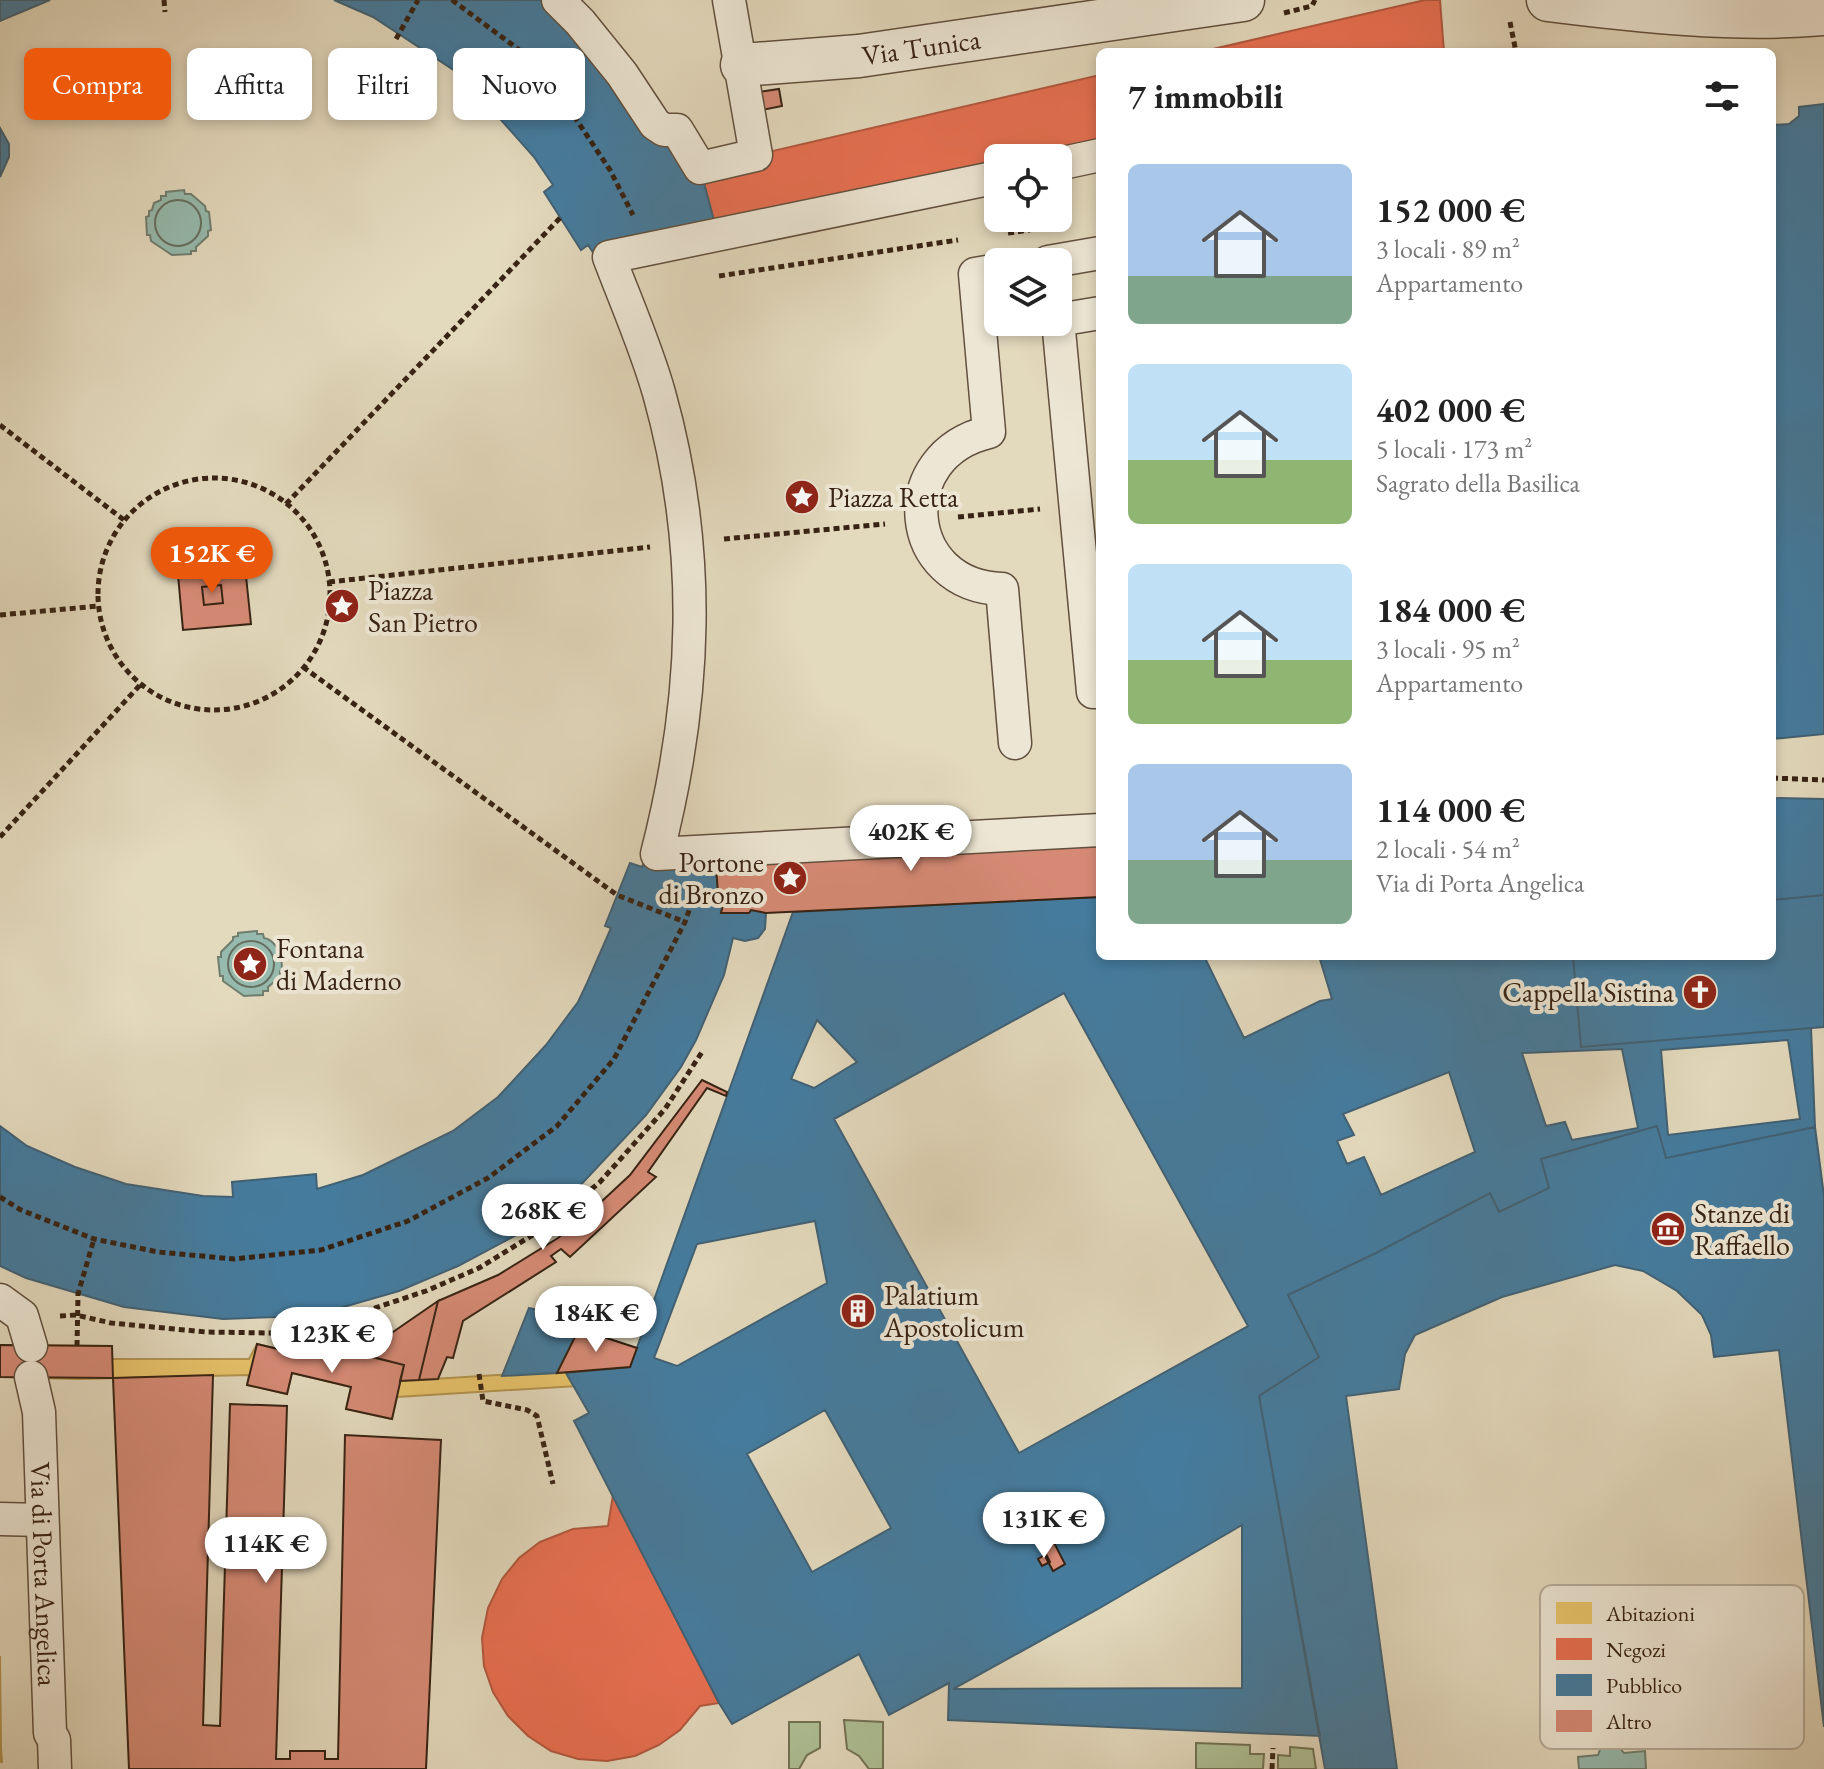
<!DOCTYPE html>
<html lang="it">
<meta charset="utf-8">
<style>
:root{--surface:#fff;--page:#f6f6f6;--text:#222;--muted:#767676;--accent:#ea580c}
body{margin:0;font-family:"EB Garamond",serif;background:var(--page);color:var(--text);height:100vh;display:flex;flex-direction:column;font-size:30px;white-space:nowrap}
*{box-sizing:border-box;margin:0}
p{font-size:26px;color:var(--muted)}
.icon{flex:none;width:44px;height:44px;fill:none;stroke:currentColor;stroke-width:2;stroke-linecap:round;stroke-linejoin:round}
.map{position:relative;flex:1;overflow:hidden}
.details{position:absolute;left:1096px;top:48px;width:680px;height:912px;display:flex;flex-direction:column;background:var(--surface);border-radius:12px;box-shadow:0 4px 12px #0003}
.details>*{flex:none}
.top-card{position:absolute;left:24px;top:48px;width:760px;height:72px;display:flex;gap:16px}
.fabs{position:absolute;left:984px;top:144px;display:grid;gap:16px}
.fabs a{display:grid;place-items:center;width:88px;height:88px;border-radius:12px;background:var(--surface);box-shadow:0 4px 12px #0003;font-size:40px}
.price{position:absolute;translate:-50% -68px;padding:0 18px;border-radius:28px;background:#fff;color:#222;font-size:26px;line-height:52px;filter:drop-shadow(0 2px 4px #0008)}
.price::after{content:'';position:absolute;left:50%;top:48px;width:24px;height:18px;margin-left:-12px;background:inherit;clip-path:polygon(0 0,100% 0,50% 100%)}
.price.active{background:var(--accent);color:#fff}
ul{padding:0;list-style:none}
li{display:flex;align-items:center;gap:24px;height:200px;padding:0 32px}
li span{display:grid;place-items:center;flex:none;width:224px;height:160px;border-radius:12px;color:#555}
li>.icon{margin-inline-start:auto}
span .icon{width:96px;height:96px;fill:#fffc;stroke-width:1}
li b{font-size:34px}
h2{display:flex;justify-content:space-between;align-items:center;height:96px;padding:0 32px;font-size:34px}
.pill{padding:0 28px;border-radius:12px;background:var(--surface);box-shadow:0 4px 12px #0003;font-size:28px;line-height:72px}
.pill.active{background:var(--accent);color:#fff}
.map>svg:first-child{display:block}
</style>
<div class="map">
<svg width="1824" height="1769" viewBox="0 0 1824 1769">
<rect width="100%" height="100%" fill="#e3d9bd"/>
<filter id="stains"><feTurbulence type="fractalNoise" baseFrequency=".0025" numOctaves="4"/><feColorMatrix values="0 0 0 0 .2 0 0 0 0 .09 0 0 0 0 .02 0 0 0 .5 -.17"/></filter>
<radialGradient id="worn" r=".72"><stop offset=".6" stop-color="#630" stop-opacity="0"/><stop offset="1" stop-color="#630" stop-opacity=".3"/></radialGradient>
<path fill="#aec095" stroke="#727254" stroke-width="2" d="M844,1720L883,1722V1769H869L859,1756L847,1749Z
M789,1722H820V1748L807,1755L799,1769H789Z
M1196,1743L1250,1745V1754H1264L1263,1769H1196Z
M1290,1747L1313,1749L1316,1769H1278V1755L1290,1756Z"/>
<path fill="#96baad" stroke="#707e6f" stroke-width="2" d="M184,190L185,194H191L205,206L206,211L209,212L211,230L208,231V236L196,247V251H191V254L172,255L151,241L150,235H147L146,217L149,216V211L152,210L154,203L161,200V196H166V192Z
M257,931V934H263L264,938C271,939 278,947 278,952H281L282,970L280,971V977L268,987V991H263V995L244,996L223,981V976H220L218,957H221V952L233,940V937L238,936V933Z
M1608,1743H1616L1624,1753L1645,1751L1646,1769H1579L1578,1757L1598,1755L1601,1747Z"/>
<path fill="#e9c46a" stroke="#b49450" stroke-width="2" d="M303,1340L404,1365L400,1381L630,1367L626,1383L397,1397L392,1419L346,1409L351,1387L292,1373L287,1394L247,1385L249,1375L79,1379L0,1377V1345L112,1346V1359H249L257,1344L299,1354Z
M0,1656L1,1748L2,1762H0Z"/>
<path fill="#e76f51" stroke="#b2583e" stroke-width="2" d="M1425,0H1440L1444,52H1200Z
M1100,75V152L1058,158H998V173L717,232L700,168Z
M613,1495L719,1703L700,1706L680,1730L659,1745L635,1756L607,1761L578,1759L551,1751L528,1736L508,1716L493,1692L484,1666L482,1638L488,1608L502,1579L519,1558L540,1542L573,1529L608,1526Z"/>
<path fill="#457b9d" stroke="#416174" stroke-width="2" fill-rule="evenodd" d="M0,0H50L0,21Z
M334,0H558L700,168L717,232L598,260L588,245L581,250L544,192L553,185L534,157L461,75L373,17Z
M1824,104V734L1772,739V125L1789,124L1799,116V107Z
M0,128L9,144V157L0,177Z
M1772,798L1824,799V895L1772,900Z
M715,852L718,894L715,901L722,904L721,913H749L751,910L766,913L765,929L758,938L745,941L733,938L724,975L696,1040L681,1067L646,1115L576,1190L524,1231L458,1266L399,1291L333,1310L277,1317L223,1319L124,1307L26,1278L0,1266V1126L27,1146L75,1167L126,1184L203,1196L233,1197L232,1182L316,1174L317,1189L363,1175L453,1131L498,1097L546,1045L578,1002L587,983L611,928L605,926L630,863L642,867L648,854Z
M1824,895V1027L1581,1047L1573,956H1772V900Z
M1100,897V956H1204L1244,1038L1320,1001L1332,999L1319,956H1573L1581,1047L1811,1028L1815,1127L1666,1158L1657,1126L1541,1159L1549,1188L1499,1212L1490,1193L1376,1253L1288,1295L1319,1357L1259,1396L1320,1736L948,1720L949,1683L889,1715L859,1654L732,1724L719,1703L574,1421L589,1413L566,1373L630,1367L793,912ZM1064,993L1248,1326L1019,1453L834,1119ZM817,1020L857,1062L814,1088L791,1079ZM1788,1040L1800,1119L1668,1135L1661,1050ZM1622,1049L1638,1128L1572,1140L1565,1122L1546,1126L1522,1053ZM1449,1072L1475,1152L1381,1195L1364,1157L1347,1164L1337,1141L1354,1135L1343,1114ZM815,1221L827,1283L677,1366L654,1358L697,1244ZM825,1410L891,1528L812,1572L747,1454ZM1242,1525V1688L953,1689L1098,1609Z
M1657,1126L1666,1158L1815,1127L1824,1196V1727L1779,1350L1714,1357L1711,1335L1702,1315L1677,1291L1643,1271L1615,1265L1502,1297L1415,1335L1405,1354L1399,1389L1346,1396L1397,1769H1325L1259,1396L1319,1357L1288,1295L1376,1253L1490,1193L1499,1212L1549,1188L1541,1159Z
M529,1308L537,1310L535,1313L570,1327L572,1322L580,1326L579,1329L557,1373L502,1376Z"/>
<g fill="none" stroke-linecap="round" stroke-linejoin="round">
<path stroke="#666e60" stroke-width="2" d="M155 223a23 23 0 1 1 46 0a23 23 0 1 1-46 0Z
M228 964a23 23 0 1 1 46 0a23 23 0 1 1-46 0Z"/>
</g>
<path fill="#d68a75" stroke="#372313" stroke-width="2" d="M779,89L782,106L762,110L759,92Z
M244,557L251,624L183,630L177,564Z
M221,585L223,603L204,605L202,587Z
M1100,831V897L766,913L751,910L749,913H721L725,897L718,894L715,852Z
M702,1080L727,1092L726,1096L707,1088L648,1172L656,1177L570,1257L561,1249L551,1256L556,1262L463,1321L453,1358L447,1357L438,1379L419,1380L438,1301L498,1275L558,1238L601,1202L630,1175Z
M438,1301L419,1380L400,1381L404,1365L361,1354Z
M579,1329L637,1348L630,1367L557,1373Z
M303,1340L404,1365L392,1419L346,1409L351,1387L326,1381L292,1373L287,1394L247,1385L257,1344L299,1354Z
M0,1345L112,1346L113,1378L0,1377Z
M213,1375L203,1725L220,1726L230,1404L287,1406L276,1759H290V1751H325V1759H338L345,1435L441,1440L426,1769H129L113,1378Z
M1050,1535L1065,1564L1053,1571L1037,1541Z
M1046,1554L1050,1562L1042,1566L1038,1559Z"/>
<g fill="none" stroke-linecap="round" stroke-linejoin="round">
<g stroke="#62503e" stroke-width="35">
<g id="pedestrian">
<path d="M558,0L580,22L622,74L655,124L664,130H677L700,168L756,155L729,0"/>
<path d="M1058,164L1100,155"/>
<path d="M998,177L609,257C626,302 646,347 659,393C703,550 697,698 657,854L1100,830"/>
<path d="M1048,262L1100,253"/>
<path d="M998,270L975,274L989,432C891,455 903,586 1002,589L1015,743"/>
<path d="M1100,313L1058,320L1093,692H1100"/>
<path d="M0,1300L22,1316L31,1346"/>
<path id="s1" d="M31,1377L39,1412L50,1733L54,1740L55,1769"/>
<path d="M0,1519L42,1520"/>
</g>
</g>
<g stroke="#62503e" stroke-width="45">
<g id="minor">
<path d="M1548,0C1635,11 1737,22 1824,14"/>
<path id="s2" d="M742,65L859,56L1243,0"/>
</g>
</g>
<path stroke="#372313" stroke-width="5" stroke-dasharray="6 4" stroke-linecap="butt" d="M164,0L165,12
M452,0L522,52L568,107L610,170L633,215
M1284,13L1312,6L1315,0
M1510,22L1516,52
M396,39L418,0
M1008,233L1030,230
M719,276L958,240
M0,425L124,520
M98 594a116 116 0 1 1 232 0a116 116 0 1 1-232 0Z
M286,504L560,218
M958,517L1040,509
M724,539L885,524
M329,582L650,547
M0,615L99,606
M303,667L617,895L685,922
M1772,778L1824,780
M0,837L141,684
M0,1197L21,1210L94,1239L158,1252L234,1259L321,1250L408,1221L488,1178L557,1126L614,1059L685,922L697,888
M60,1316L76,1315L111,1323L206,1332L270,1333L320,1327L330,1319L366,1311L426,1291L479,1268L549,1225L600,1182L665,1109L702,1052
M330,1320L333,1347
M77,1346L78,1294L94,1239
M479,1374L483,1401L527,1410L537,1416L553,1484
M1272,1769L1273,1748"/>
<use href="#pedestrian" stroke="#ede6d4" stroke-width="32"/>
<use href="#minor" stroke="#ede6d4" stroke-width="42"/>
</g>
<defs>
<g id="sight-disc" transform="scale(1.8)"><circle r="9.5" fill="#8f2418" stroke="#ede6d4"/><path d="M0-6L1.8-2.2L6-1.7L2.9 1.2L3.7 5.4L0 3.3L-3.7 5.4L-2.9 1.2L-6-1.7L-1.8-2.2Z" fill="#fff"/></g>
<g id="church-disc" transform="scale(1.8)"><circle r="9.5" fill="#8f2418" stroke="#ede6d4"/><path d="M-1.2-6h2.4v3.5h3.3v2.4h-3.3V6h-2.4V-.1h-3.3v-2.4h3.3Z" fill="#fff"/></g>
<g id="museum-disc" transform="scale(1.8)"><circle r="9.5" fill="#8f2418" stroke="#ede6d4"/><path d="M0-6L6-3V-2H-6V-3ZM-5-1h2V3h-2ZM-1-1h2V3h-2ZM3-1h2V3H3ZM-6 4H6V6H-6Z" fill="#fff"/></g>
<g id="building-disc" transform="scale(1.8)"><circle r="9.5" fill="#8f2418" stroke="#ede6d4"/><path d="M-4-6H4V6H1V3H-1V6H-4ZM-2.5-4.3h1.7v1.8h-1.7ZM.8-4.3h1.7v1.8H.8ZM-2.5-1h1.7V.8h-1.7ZM.8-1h1.7V.8H.8Z" fill="#fff"/></g>
</defs>
<g fill-rule="evenodd">
<use href="#sight-disc" x="802" y="497"/>
<use href="#sight-disc" x="342" y="606"/>
<use href="#sight-disc" x="790" y="878"/>
<use href="#sight-disc" x="250" y="964"/>
<use href="#church-disc" x="1700" y="992"/>
<use href="#museum-disc" x="1668" y="1229"/>
<use href="#building-disc" x="858" y="1311"/>
</g>
<g text-anchor="middle" dominant-baseline="central" stroke-width="8" stroke-linejoin="round" paint-order="stroke">
<g font-size="28" fill="#372313" stroke="#ede6d4">
<text stroke="none"><textPath href="#s2" startOffset="180">Via Tunica</textPath></text>
<text stroke="none"><textPath href="#s1" startOffset="198">Via di Porta Angelica</textPath></text>
</g>
<g font-size="28" fill="#372313" stroke="#ede6d4" text-anchor="start">
<text x="828" y="497">Piazza Retta</text>
<text x="368" y="590">Piazza<tspan x="368" dy="32">San Pietro</tspan></text>
<text x="764" y="862" text-anchor="end">Portone<tspan x="764" dy="32">di Bronzo</tspan></text>
<text x="276" y="948">Fontana<tspan x="276" dy="32">di Maderno</tspan></text>
<text x="1674" y="992" text-anchor="end">Cappella Sistina</text>
<text x="1694" y="1213">Stanze di<tspan x="1694" dy="32">Raffaello</tspan></text>
<text x="884" y="1295">Palatium<tspan x="884" dy="32">Apostolicum</tspan></text>
</g>
</g>
<rect x="1540" y="1585" width="264" height="164" rx="12" fill="#ede6d4" stroke="#b6ac9a" stroke-width="2"/>
<rect x="1556" y="1602" width="36" height="22" fill="#e9c46a"/>
<rect x="1556" y="1638" width="36" height="22" fill="#e76f51"/>
<rect x="1556" y="1674" width="36" height="22" fill="#457b9d"/>
<rect x="1556" y="1710" width="36" height="22" fill="#d68a75"/>
<g font-size="22" fill="#372313">
<text x="1606" y="1621">Abitazioni</text>
<text x="1606" y="1657">Negozi</text>
<text x="1606" y="1693">Pubblico</text>
<text x="1606" y="1729">Altro</text>
</g>
<rect width="100%" height="100%" filter="url(#stains)"/>
<rect width="100%" height="100%" fill="url(#worn)"/>
</svg>
<div class="fabs">
<a><svg class="icon" aria-label="locate" viewBox="0 0 24 24"><circle cx="12" cy="12" r="6"/><path d="M12 2v4M12 18v4M2 12h4M18 12h4"/></svg></a>
<a><svg class="icon" aria-label="layers" viewBox="0 0 24 24"><path d="M12 4l9 5-9 5-9-5zM3 14l9 5 9-5"/></svg></a>
</div>
<b class="price active" style="left:212px;top:595px">152K €</b>
<b class="price" style="left:911px;top:873px">402K €</b>
<b class="price" style="left:543px;top:1252px">268K €</b>
<b class="price" style="left:596px;top:1354px">184K €</b>
<b class="price" style="left:332px;top:1375px">123K €</b>
<b class="price" style="left:1044px;top:1560px">131K €</b>
<b class="price" style="left:266px;top:1585px">114K €</b>
<div class="top-card">
<a class="pill active">Compra</a>
<a class="pill">Affitta</a>
<a class="pill">Filtri</a>
<a class="pill">Nuovo</a>
</div>
<section class="details">
<h2>7 immobili<svg class="icon" aria-label="filters" viewBox="0 0 24 24"><path d="M4 7h16M4 17h16"/><circle cx="9" cy="7" r="2"/><circle cx="15" cy="17" r="2"/></svg></h2>
<ul>
<li><span style="background:linear-gradient(#a9c7e8 70%,#7fa58c 0)"><svg class="icon" aria-label="home" viewBox="0 0 24 24"><path d="M3 11l9-7 9 7M6 9v11h12V9"/></svg></span><div><b>152 000 €</b><p>3 locali · 89 m²</p><p>Appartamento</p></div></li>
<li><span style="background:linear-gradient(#bfe0f5 60%,#8fb573 0)"><svg class="icon" aria-label="home" viewBox="0 0 24 24"><path d="M3 11l9-7 9 7M6 9v11h12V9"/></svg></span><div><b>402 000 €</b><p>5 locali · 173 m²</p><p>Sagrato della Basilica</p></div></li>
<li><span style="background:linear-gradient(#bfe0f5 60%,#8fb573 0)"><svg class="icon" aria-label="home" viewBox="0 0 24 24"><path d="M3 11l9-7 9 7M6 9v11h12V9"/></svg></span><div><b>184 000 €</b><p>3 locali · 95 m²</p><p>Appartamento</p></div></li>
<li><span style="background:linear-gradient(#a9c7e8 60%,#7fa58c 0)"><svg class="icon" aria-label="home" viewBox="0 0 24 24"><path d="M3 11l9-7 9 7M6 9v11h12V9"/></svg></span><div><b>114 000 €</b><p>2 locali · 54 m²</p><p>Via di Porta Angelica</p></div></li>
</ul>
</section>
</div>
